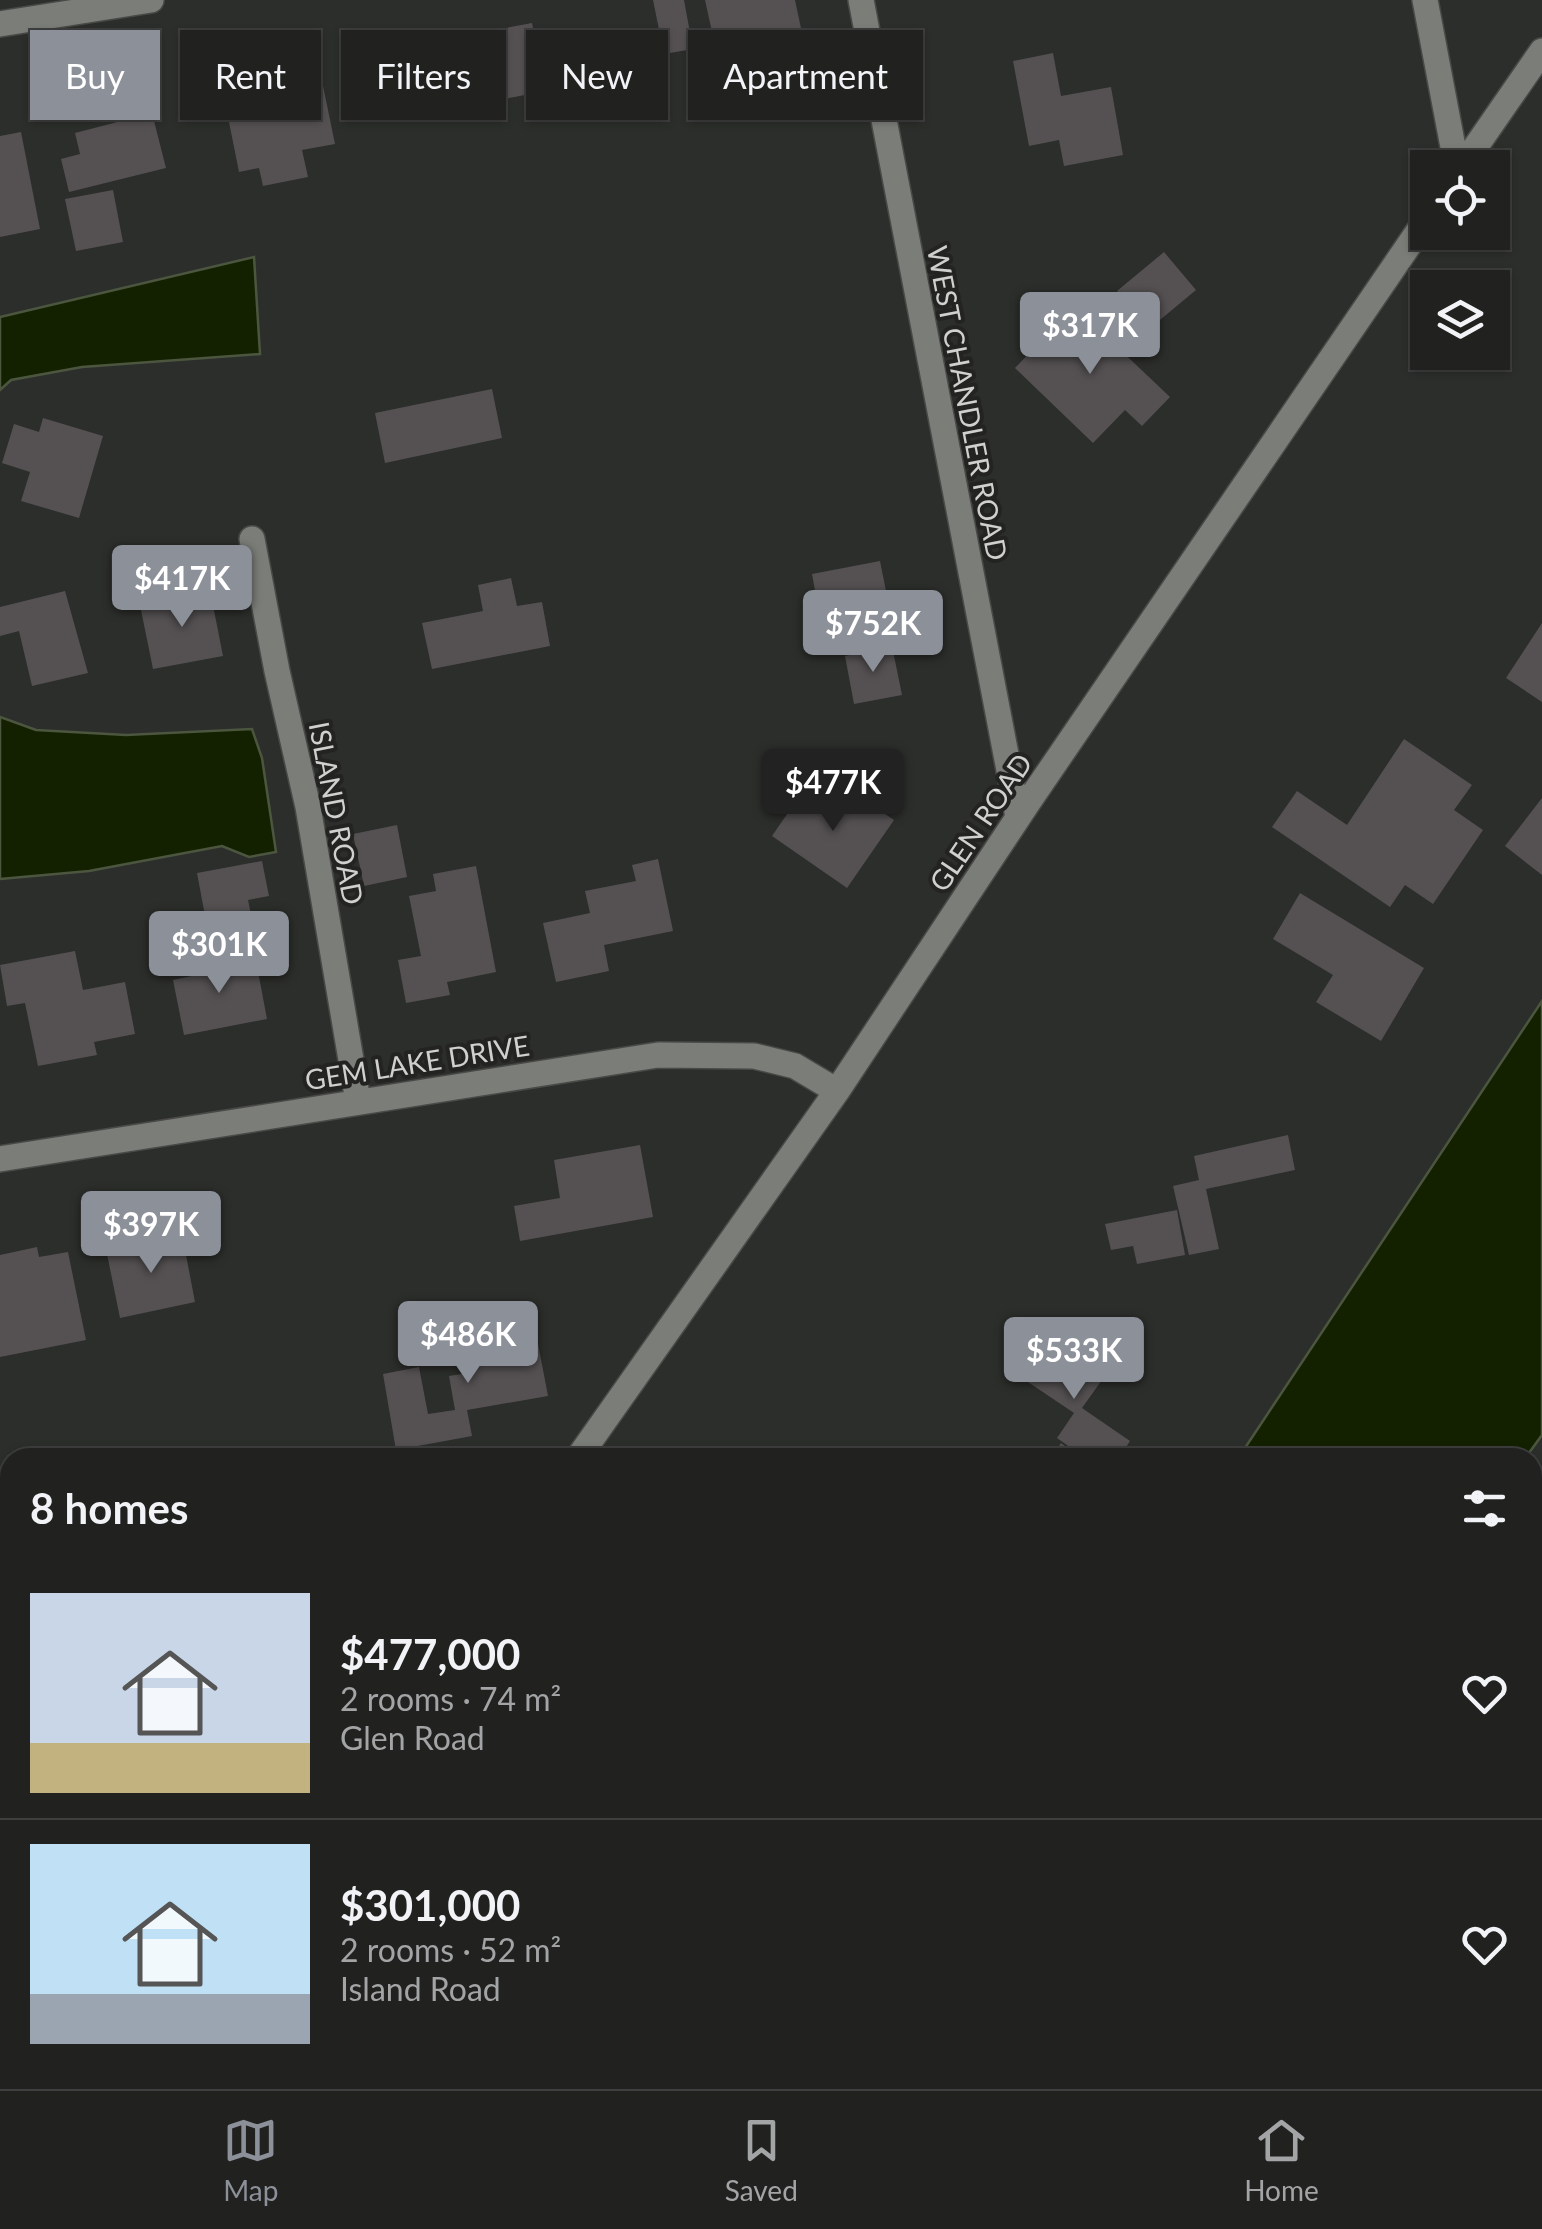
<!DOCTYPE html>
<meta charset="utf-8">
<style>
:root{--surface:#212220;--page:#2d2f2d;--text:#f1f3f6;--muted:#a2a4a5;--line:#3e3f3e;--accent:#8c9099}
body{margin:0;font-family:Lato,sans-serif;background:var(--page);color:var(--text);height:100vh;display:flex;flex-direction:column;font-size:38px;white-space:nowrap}
*{box-sizing:border-box;margin:0}
p{font-size:32px;color:var(--muted)}
.icon{flex:none;width:55px;height:55px;fill:none;stroke:currentColor;stroke-width:2;stroke-linecap:round;stroke-linejoin:round}
.map{position:relative;flex:1;overflow:hidden}
.drawer{position:absolute;left:0px;top:1448px;width:1542px;height:642px;display:flex;flex-direction:column;background:var(--surface);border-radius:30px 30px 0 0;box-shadow:0 2px 8px #0004,0 0 0 2px var(--line)}
.drawer>*{flex:none}
.banner{position:absolute;left:30px;top:30px;width:1000px;height:90px;display:flex;gap:20px}
.controls{position:absolute;left:1410px;top:150px;display:grid;gap:20px}
.controls a{display:grid;place-items:center;width:100px;height:100px;border-radius:0px;background:var(--surface);box-shadow:0 2px 8px #0004,0 0 0 2px var(--line);font-size:50px}
.price{position:absolute;translate:-50% -85px;padding:0 22px;border-radius:10px;background:var(--accent);color:#fff;font-size:32px;line-height:65px;filter:drop-shadow(0 2px 5px #0008)}
.price::after{content:'';position:absolute;left:50%;top:60px;width:30px;height:22px;margin-left:-15px;background:inherit;clip-path:polygon(0 0,100% 0,50% 100%)}
.price.active{background:#222;color:#fff}
ul{padding:0;list-style:none}
li{display:flex;align-items:center;gap:30px;height:250px;padding:0 30px}
li+li{border-top:2px solid var(--line)}
li span{display:grid;place-items:center;flex:none;width:280px;height:200px;border-radius:0px;color:#555}
li>.icon{margin-inline-start:auto}
span .icon{width:120px;height:120px;fill:#fffc;stroke-width:1}
li b{font-size:42px}
h2{display:flex;justify-content:space-between;align-items:center;height:120px;padding:0 30px;font-size:42px}
.tag{padding:0 35px;border-radius:0px;background:var(--surface);box-shadow:0 2px 8px #0004,0 0 0 2px var(--line);font-size:35px;line-height:90px}
.tag.active{background:var(--accent);color:#fff}
.dock{display:flex;justify-content:space-around;align-items:center;height:140px;border-top:2px solid var(--line);background:var(--surface);font-size:28px;color:var(--muted)}
.dock a{display:grid;justify-items:center;gap:5px}
.dock .active{color:var(--accent)}
.map>svg:first-child{display:block}
</style>
<div class="map">
<svg width="1542" height="2089" viewBox="0 0 1542 2089">
<rect width="100%" height="100%" fill="#2c2e2b"/>
<path fill="#132101" stroke="#4c563f" stroke-width="2.5" d="M254,257L260,354L82,367L11,380L0,390V317Z
M0,717L36,730L126,735L252,729L262,758L276,852L249,857L222,846L89,871L0,879Z
M1542,1001V1435L1526,1457H1239Z
M827,2080H1103L1097,2089H821Z"/>
<path fill="#555153" d="M653,0H684L693,49L664,54Z
M705,0H795L805,47L750,58L745,34L714,41Z
M532,23L536,43L552,40L565,107L534,113L530,94L494,101L480,33Z
M1053,53L1061,96L1111,87L1123,155L1064,166L1059,140L1029,146L1013,61Z
M322,81L335,144L302,150L308,177L263,186L259,168L239,172L229,122L265,114L261,94Z
M152,113L166,168L69,192L61,159L80,154L75,133Z
M21,132L40,229L0,237V136Z
M113,190L123,242L76,251L65,199Z
M1164,252L1196,290L1149,329L1117,291Z
M1074,306L1170,397L1142,426L1125,410L1093,443L1015,368Z
M492,389L502,438L385,463L375,413Z
M43,418L103,436L79,518L21,501L30,472L2,463L14,424L39,432Z
M880,561L894,631L825,645L812,574Z
M511,578L517,606L542,602L550,646L432,669L422,623L483,611L478,585Z
M210,590L223,656L153,669L140,605Z
M65,591L88,673L32,686L19,631L0,636V607Z
M1542,623V702L1506,678Z
M892,646L902,695L854,704L845,656Z
M1404,739L1472,785L1454,810L1483,830L1433,904L1405,885L1390,907L1272,827L1297,791L1347,825Z
M805,788L844,814L857,795L894,820L847,888L772,836Z
M1542,798V875L1505,846Z
M397,825L407,877L364,886L353,834Z
M658,859L673,931L604,945L609,971L556,982L543,923L590,913L585,891L636,881L632,865Z
M262,861L269,896L248,900L254,929L209,937L197,873Z
M476,866L496,972L447,982L450,995L406,1003L398,960L421,956L409,896L436,891L433,874Z
M1300,893L1424,968L1381,1041L1316,1002L1333,975L1273,939Z
M75,951L83,990L125,982L135,1034L94,1042L97,1055L38,1066L25,1003L7,1006L0,965Z
M229,954L233,971L257,966L267,1019L184,1035L173,980L196,975L193,960Z
M1288,1135L1295,1170L1206,1189L1219,1249L1189,1255L1173,1186L1199,1180L1194,1156Z
M640,1145L653,1217L520,1241L514,1206L560,1198L554,1160Z
M1177,1210L1185,1255L1137,1264L1133,1246L1111,1250L1105,1224Z
M182,1234L195,1302L120,1318L106,1249Z
M37,1247L39,1257L68,1252L86,1340L0,1357V1255Z
M492,1315L495,1335L535,1328L548,1396L467,1410L472,1436L396,1450L383,1374L419,1367L428,1414L455,1410L449,1376L474,1372L465,1321Z
M1044,1340L1102,1380L1082,1408L1130,1441L1119,1458H1085L1057,1438L1074,1413L1019,1376Z
M1061,1443L1080,1458H1051Z
M10,1705V1758L0,1760V1707Z
M10,1985V2080H65L67,2089H0V2021L8,2020L2,1986Z
M590,2080H630L625,2089H605Z
M1194,2080H1280L1293,2089H1188Z"/>
<g fill="none" stroke-linecap="round" stroke-linejoin="round">
<g stroke="#494a48" stroke-width="28">
<path id="minor" d="M861,0L1018,817
M1425,0L1457,168
M0,24L151,0
M1461,168L1542,51
M252,539L277,671L308,807L358,1101
M0,1159L658,1055L754,1056L795,1066L837,1091
M578,1458L837,1091L1029,801L1428,217
M0,1898L10,1896
M146,2089L152,2080"/>
</g>
<use href="#minor" stroke="#7b7d79" stroke-width="25"/>
</g>
<g text-anchor="middle" dominant-baseline="central" stroke-width="8" stroke-linejoin="round" paint-order="stroke">
<g font-size="28" fill="#d0d1cf" stroke="#232421">
<text transform="translate(968 403) rotate(79)">WEST CHANDLER ROAD</text>
<text transform="translate(337 813) rotate(79)">ISLAND ROAD</text>
<text transform="translate(980 822) rotate(-56)">GLEN ROAD</text>
<text transform="translate(417 1062) rotate(-9)">GEM LAKE DRIVE</text>
</g>
</g>
</svg>
<div class="controls">
<a><svg class="icon" aria-label="locate" viewBox="0 0 24 24"><circle cx="12" cy="12" r="6"/><path d="M12 2v4M12 18v4M2 12h4M18 12h4"/></svg></a>
<a><svg class="icon" aria-label="layers" viewBox="0 0 24 24"><path d="M12 4l9 5-9 5-9-5zM3 14l9 5 9-5"/></svg></a>
</div>
<b class="price" style="left:1090px;top:377px">$317K</b>
<b class="price" style="left:182px;top:630px">$417K</b>
<b class="price" style="left:873px;top:675px">$752K</b>
<b class="price active" style="left:833px;top:834px">$477K</b>
<b class="price" style="left:219px;top:996px">$301K</b>
<b class="price" style="left:151px;top:1276px">$397K</b>
<b class="price" style="left:468px;top:1386px">$486K</b>
<b class="price" style="left:1074px;top:1402px">$533K</b>
<div class="banner">
<a class="tag active">Buy</a>
<a class="tag">Rent</a>
<a class="tag">Filters</a>
<a class="tag">New</a>
<a class="tag">Apartment</a>
</div>
<section class="drawer">
<h2>8 homes<svg class="icon" aria-label="filters" viewBox="0 0 24 24"><path d="M4 7h16M4 17h16"/><circle cx="9" cy="7" r="2"/><circle cx="15" cy="17" r="2"/></svg></h2>
<ul>
<li><span style="background:linear-gradient(#c9d6e8 75%,#c2b280 0)"><svg class="icon" aria-label="home" viewBox="0 0 24 24"><path d="M3 11l9-7 9 7M6 9v11h12V9"/></svg></span><div><b>$477,000</b><p>2 rooms · 74 m²</p><p>Glen Road</p></div><svg class="icon" aria-label="heart" viewBox="0 0 24 24"><path d="M12 20l-8-8c-3-5 5-10 8-4 3-6 11-1 8 4z"/></svg></li>
<li><span style="background:linear-gradient(#bfe0f5 75%,#9aa5b1 0)"><svg class="icon" aria-label="home" viewBox="0 0 24 24"><path d="M3 11l9-7 9 7M6 9v11h12V9"/></svg></span><div><b>$301,000</b><p>2 rooms · 52 m²</p><p>Island Road</p></div><svg class="icon" aria-label="heart" viewBox="0 0 24 24"><path d="M12 20l-8-8c-3-5 5-10 8-4 3-6 11-1 8 4z"/></svg></li>
</ul>
</section>
</div>
<nav class="dock">
<a class="active"><svg class="icon" aria-label="map" viewBox="0 0 24 24"><path d="M3 6l6-2 6 2 6-2v14l-6 2-6-2-6 2zM9 4v14M15 6v14"/></svg>Map</a>
<a><svg class="icon" aria-label="saved" viewBox="0 0 24 24"><path d="M7 4h10v16l-5-4-5 4z"/></svg>Saved</a>
<a><svg class="icon" aria-label="home" viewBox="0 0 24 24"><path d="M3 11l9-7 9 7M6 9v11h12V9"/></svg>Home</a>
</nav>
